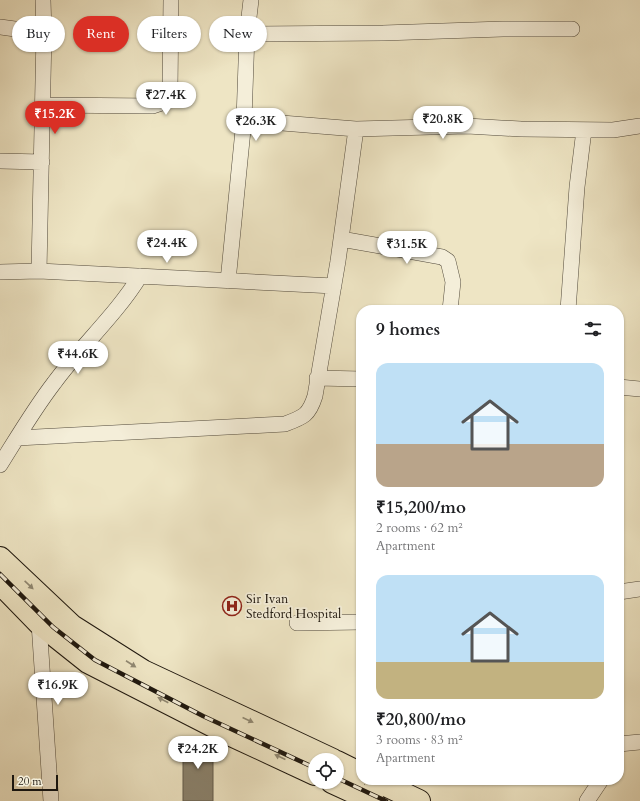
<!DOCTYPE html>
<meta charset="utf-8">
<style>
:root{--surface:#fff;--page:#f6f6f6;--text:#202124;--muted:#757577;--accent:#d93025}
body{margin:0;font-family:Cardo,serif;background:var(--page);color:var(--text);height:100vh;display:flex;flex-direction:column;font-size:15px;white-space:nowrap}
*{box-sizing:border-box;margin:0}
p{font-size:13px;color:var(--muted)}
.icon{flex:none;width:22px;height:22px;fill:none;stroke:currentColor;stroke-width:2;stroke-linecap:round;stroke-linejoin:round}
.map{position:relative;flex:1;overflow:hidden}
.sheet{position:absolute;left:356px;top:305px;width:268px;height:480px;display:flex;flex-direction:column;background:var(--surface);border-radius:16px;box-shadow:0 1px 3px #0004}
.sheet>*{flex:none}
.banner{position:absolute;left:12px;top:16px;width:284px;height:36px;display:flex;gap:8px}
.tools{position:absolute;left:308px;top:753px;display:grid;gap:8px}
.tools a{display:grid;place-items:center;width:36px;height:36px;border-radius:50%;background:var(--surface);box-shadow:0 1px 3px #0004;font-size:20px}
.scale{position:absolute;left:12px;bottom:10px;width:46px;box-sizing:border-box;padding-left:4px;border:2px solid #1e170e;border-top:0;font-size:11px;line-height:14px;white-space:nowrap;color:#1e170e;-webkit-text-stroke:3px #f4eed9;paint-order:stroke}
.price{position:absolute;translate:-50% -34px;padding:0 9px;border-radius:14px;background:#fff;color:#222;font-size:13px;line-height:26px;filter:drop-shadow(0 1px 2px #0008)}
.price::after{content:'';position:absolute;left:50%;top:24px;width:12px;height:9px;margin-left:-6px;background:inherit;clip-path:polygon(0 0,100% 0,50% 100%)}
.price.active{background:var(--accent);color:#fff}
ul{padding:0;list-style:none}
li{display:grid;align-content:center;gap:8px;height:212px;padding:0 20px}
li span{display:grid;place-items:center;height:124px;border-radius:12px;color:#555}
li>.icon{margin-inline-start:auto}
span .icon{width:72px;height:72px;fill:#fffc;stroke-width:1}
li b{font-size:17px}
h2{display:flex;justify-content:space-between;align-items:center;height:48px;padding:0 20px;font-size:17px}
.chip{padding:0 14px;border-radius:18px;background:var(--surface);box-shadow:0 1px 3px #0004;font-size:14px;line-height:36px}
.chip.active{background:var(--accent);color:#fff}
.map>svg:first-child{display:block}
</style>
<div class="map">
<svg width="640" height="801" viewBox="0 0 640 801">
<rect width="100%" height="100%" fill="#eee5c4"/>
<filter id="stains"><feTurbulence type="fractalNoise" baseFrequency=".005" numOctaves="4"/><feColorMatrix values="0 0 0 0 .2 0 0 0 0 .09 0 0 0 0 .02 0 0 0 .5 -.17"/></filter>
<radialGradient id="worn" r=".72"><stop offset=".6" stop-color="#630" stop-opacity="0"/><stop offset="1" stop-color="#630" stop-opacity=".3"/></radialGradient>
<path fill="#8a826d" stroke="#615b4c" d="M183,740H213V801H183Z"/>
<g fill="none" stroke-linecap="round" stroke-linejoin="round">
<g stroke="#524a3c" stroke-width="16">
<path id="minor" d="M0,27L44,33
M247,34L383,33L503,29H572
M43,105L153,106L165,102L170,90L171,0
M244,120L356,129L467,126L521,129L613,130L640,126
M0,161L42,162
M341,239L442,257L448,261L453,282L450,310
M39,271L44,33L43,0
M0,272L39,271L334,286
M228,281L244,120L247,34L251,0
M568,310L577,187L584,130
M317,378L361,379
M619,387L640,389
M17,438L285,424C304,417 309,415 315,396L338,261L356,129
M0,465C17,438 34,409 54,383C81,346 116,315 140,276
M619,592L640,589
M42,620L39,623L51,801
M297,623L361,622
M619,744L640,742
M587,801L601,780"/>
</g>
<g stroke="#1e170e" stroke-width="24">
<path id="highway" d="M0,558L72,626L143,671L333,760
M0,583L39,623L88,662L229,734L315,774
M337,762L361,774
M375,780L419,801
M332,782L373,801"/>
</g>
<use href="#minor" stroke="#f4eed9" stroke-width="15"/>
<use href="#highway" stroke="#eee5c4" stroke-width="22"/>
<g stroke="#1e170e" stroke-width="4.5">
<path id="rail" d="M0,574L53,627L95,660L203,716L315,768
M337,778L386,801"/>
</g>
<use href="#rail" stroke="#f4eed9" stroke-width="3" stroke-dasharray="9" stroke-linecap="butt"/>
</g>
<defs><path id="oneway-solid" d="M-6-.8H1V-3.2L6.5 0L1 3.2V.8H-6Z"/></defs>
<g fill="#908872">
<use href="#oneway-solid" transform="translate(29 585) rotate(43)"/>
<use href="#oneway-solid" transform="translate(131 664) rotate(33)"/>
<use href="#oneway-solid" transform="translate(163 700) rotate(-153)"/>
<use href="#oneway-solid" transform="translate(248 720) rotate(25)"/>
<use href="#oneway-solid" transform="translate(280 757) rotate(-155)"/>
</g>
<defs>
<g id="hospital-ring" transform="scale(1)"><circle r="9.5" fill="#f4eed9" stroke="#8f2418" stroke-width="1.5"/><path d="M-5-5h3v3.5h4V-5h3V5h-3V1.5h-4V5h-3Z" fill="#8f2418"/></g>
</defs>
<g fill-rule="evenodd">
<use href="#hospital-ring" x="232" y="606"/>
</g>
<g text-anchor="middle" dominant-baseline="central" stroke-width="3.5" stroke-linejoin="round" paint-order="stroke">
<g font-size="13" fill="#1e170e" stroke="#f4eed9" text-anchor="start">
<text x="246" y="599">Sir Ivan<tspan x="246" dy="15">Stedford Hospital</tspan></text>
</g>
</g>
<rect width="100%" height="100%" filter="url(#stains)"/>
<rect width="100%" height="100%" fill="url(#worn)"/>
</svg>
<div class="tools">
<a><svg class="icon" aria-label="locate" viewBox="0 0 24 24"><circle cx="12" cy="12" r="6"/><path d="M12 2v4M12 18v4M2 12h4M18 12h4"/></svg></a>
</div>
<div class="scale">20 m</div>
<b class="price" style="left:166px;top:116px">₹27.4K</b>
<b class="price active" style="left:55px;top:135px">₹15.2K</b>
<b class="price" style="left:443px;top:140px">₹20.8K</b>
<b class="price" style="left:256px;top:142px">₹26.3K</b>
<b class="price" style="left:167px;top:264px">₹24.4K</b>
<b class="price" style="left:407px;top:265px">₹31.5K</b>
<b class="price" style="left:78px;top:375px">₹44.6K</b>
<b class="price" style="left:58px;top:706px">₹16.9K</b>
<b class="price" style="left:198px;top:770px">₹24.2K</b>
<div class="banner">
<a class="chip">Buy</a>
<a class="chip active">Rent</a>
<a class="chip">Filters</a>
<a class="chip">New</a>
</div>
<section class="sheet">
<h2>9 homes<svg class="icon" aria-label="filters" viewBox="0 0 24 24"><path d="M4 7h16M4 17h16"/><circle cx="9" cy="7" r="2"/><circle cx="15" cy="17" r="2"/></svg></h2>
<ul>
<li><span style="background:linear-gradient(#bfe0f5 65%,#b9a48a 0)"><svg class="icon" aria-label="home" viewBox="0 0 24 24"><path d="M3 11l9-7 9 7M6 9v11h12V9"/></svg></span><div><b>₹15,200/mo</b><p>2 rooms · 62 m²</p><p>Apartment</p></div></li>
<li><span style="background:linear-gradient(#bfe0f5 70%,#c2b280 0)"><svg class="icon" aria-label="home" viewBox="0 0 24 24"><path d="M3 11l9-7 9 7M6 9v11h12V9"/></svg></span><div><b>₹20,800/mo</b><p>3 rooms · 83 m²</p><p>Apartment</p></div></li>
</ul>
</section>
</div>
